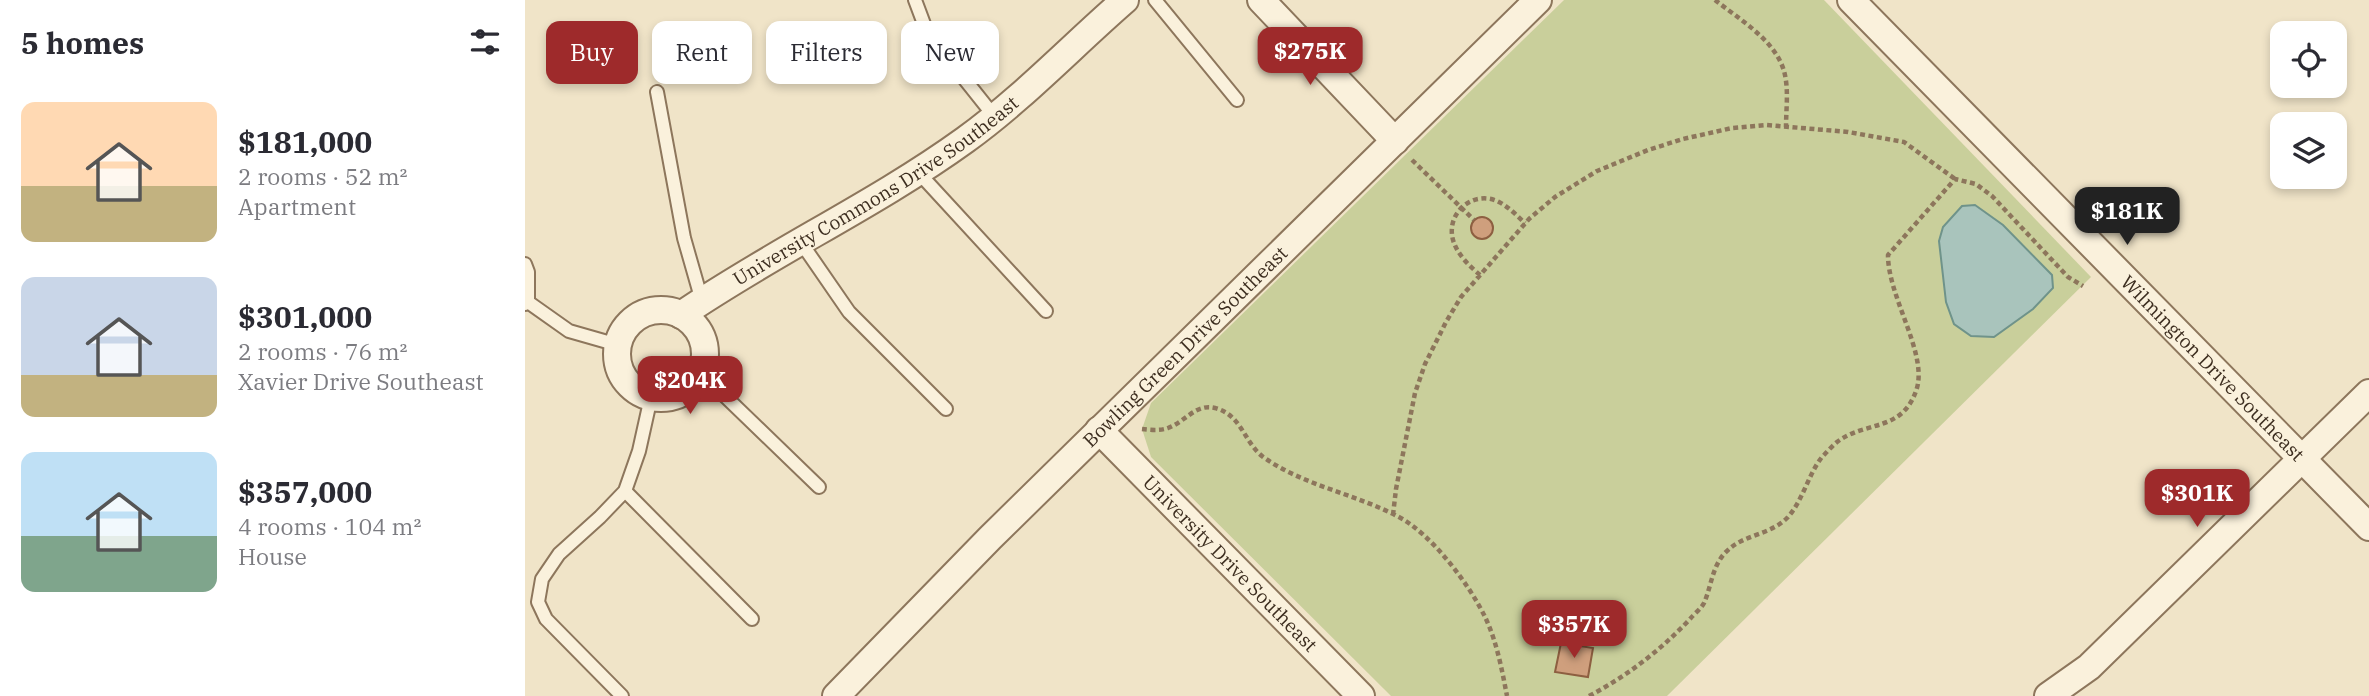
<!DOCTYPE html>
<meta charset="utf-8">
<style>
:root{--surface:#fff;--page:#f2f2f3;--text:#2b2b33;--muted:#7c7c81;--accent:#9e2a2b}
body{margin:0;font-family:"IBM Plex Serif",serif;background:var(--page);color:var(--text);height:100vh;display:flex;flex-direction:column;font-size:26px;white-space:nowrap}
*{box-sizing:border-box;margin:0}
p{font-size:23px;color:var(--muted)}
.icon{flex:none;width:38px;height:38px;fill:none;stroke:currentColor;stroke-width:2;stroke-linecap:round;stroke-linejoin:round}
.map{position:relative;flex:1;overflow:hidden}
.sheet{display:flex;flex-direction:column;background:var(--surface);width:525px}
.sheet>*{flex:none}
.hud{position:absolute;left:21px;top:21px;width:665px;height:63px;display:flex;gap:14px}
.tools{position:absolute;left:1745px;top:21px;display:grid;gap:14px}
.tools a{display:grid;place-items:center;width:77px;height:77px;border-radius:14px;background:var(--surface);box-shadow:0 4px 10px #0003;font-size:35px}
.price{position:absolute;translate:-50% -60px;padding:0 16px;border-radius:14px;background:var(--accent);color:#fff;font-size:23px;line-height:46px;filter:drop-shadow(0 2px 4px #0008)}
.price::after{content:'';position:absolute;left:50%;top:42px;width:21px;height:16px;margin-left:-10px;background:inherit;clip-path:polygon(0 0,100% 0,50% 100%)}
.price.selected{background:#222;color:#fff}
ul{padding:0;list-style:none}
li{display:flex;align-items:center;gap:21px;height:175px;padding:0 21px}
li span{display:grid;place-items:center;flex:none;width:196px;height:140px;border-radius:14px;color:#555}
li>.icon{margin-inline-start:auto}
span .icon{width:84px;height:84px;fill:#fffc;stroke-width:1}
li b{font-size:30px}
h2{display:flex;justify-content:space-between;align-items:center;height:84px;padding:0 21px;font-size:30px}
.pill{padding:0 24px;border-radius:14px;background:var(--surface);box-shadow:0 4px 10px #0003;font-size:24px;line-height:63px}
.pill.selected{background:var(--accent);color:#fff}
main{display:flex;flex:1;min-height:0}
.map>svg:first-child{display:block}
</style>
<main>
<section class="sheet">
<h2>5 homes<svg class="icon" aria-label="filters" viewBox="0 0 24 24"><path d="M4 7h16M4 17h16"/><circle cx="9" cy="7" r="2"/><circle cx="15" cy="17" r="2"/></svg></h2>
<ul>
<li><span style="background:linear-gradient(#ffd9b3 60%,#c2b280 0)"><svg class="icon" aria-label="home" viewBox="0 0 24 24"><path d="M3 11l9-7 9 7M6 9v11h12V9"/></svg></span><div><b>$181,000</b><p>2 rooms · 52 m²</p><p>Apartment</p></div></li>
<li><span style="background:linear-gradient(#c9d6e8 70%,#c2b280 0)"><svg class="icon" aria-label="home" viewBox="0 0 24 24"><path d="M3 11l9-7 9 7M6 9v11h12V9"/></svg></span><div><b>$301,000</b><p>2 rooms · 76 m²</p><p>Xavier Drive Southeast</p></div></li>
<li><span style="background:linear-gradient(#bfe0f5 60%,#7fa58c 0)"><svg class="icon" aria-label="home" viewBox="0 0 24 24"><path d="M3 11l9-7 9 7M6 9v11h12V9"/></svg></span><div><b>$357,000</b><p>4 rooms · 104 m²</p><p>House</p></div></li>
</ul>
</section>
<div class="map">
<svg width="1844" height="696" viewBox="0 0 1844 696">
<rect width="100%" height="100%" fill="#f0e4c8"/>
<path fill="#c9cf9b" d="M1039,0H1299L1566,277L1142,696H866L626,457L617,429L626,403Z"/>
<path fill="#a9c4bc" stroke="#6f938a" stroke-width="2" d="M1450,205L1478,225L1527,275L1528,288L1508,309L1469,337L1446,336L1429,324L1421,302L1414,241L1418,227L1437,206Z"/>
<path fill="#cf9f7d" stroke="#8d5f41" stroke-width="2" d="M946 228a11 11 0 1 1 22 0a11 11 0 1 1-22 0Z
M1036,643L1068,648L1063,677L1030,672Z"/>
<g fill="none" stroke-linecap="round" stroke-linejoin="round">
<g stroke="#8d765c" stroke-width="16">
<path id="service" d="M390,0L402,32L469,116
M630,0L712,100
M132,92L159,238L177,301
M393,172L521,311
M275,241L324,312L421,409
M0,264L3,272V302
M0,304L3,302L44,331L93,345
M176,373L294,487
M100,491L227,619
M97,696L21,619L13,602L17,579L34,554L75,517L100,491L114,451L126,397"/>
</g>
<g stroke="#8d765c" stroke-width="30">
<g id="minor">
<path d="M736,0L870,141"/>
<path id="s1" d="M1326,0L1844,527"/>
<circle cx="136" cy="354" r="44"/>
<path id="s2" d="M156,315C248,252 350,205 440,140C497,99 547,46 600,0"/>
<path id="s3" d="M574,430L836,696"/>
<path id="s4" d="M311,696L465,538L1013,0"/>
<path d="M1523,696L1564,667L1844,393"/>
</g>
</g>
<path stroke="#8d765c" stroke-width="4.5" stroke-dasharray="5 3.5" stroke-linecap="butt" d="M1190,0C1214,19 1250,40 1259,71C1264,89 1261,109 1261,127
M887,160L949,220
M955,275C943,265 929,251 927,235C924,209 951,190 974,202C984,207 992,216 1000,223
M617,429C625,430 635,431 643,428C660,422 671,403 690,408C718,415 719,445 741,459C781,486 830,494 872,516C906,533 945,585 961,619C972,643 977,670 982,696
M868,515L871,489L890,393L900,364L921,322L936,297L1004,219L1030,197L1072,171L1123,150L1158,139L1207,128L1242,125L1323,132L1379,142L1430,179
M1064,696C1102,676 1136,650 1165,619C1169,614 1176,609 1179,603C1187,585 1187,564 1203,550C1220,534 1246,535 1263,517C1278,500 1283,475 1297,457C1302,452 1307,446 1312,442C1341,420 1378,433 1392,388C1402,352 1363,297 1363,255L1430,179L1451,184L1467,196L1543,277L1558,286"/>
<use href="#service" stroke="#faf1dc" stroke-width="12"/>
<use href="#minor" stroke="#faf1dc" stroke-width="26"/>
</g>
<g text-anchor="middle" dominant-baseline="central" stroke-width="5" stroke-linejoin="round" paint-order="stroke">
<g font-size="19" fill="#3d2e20" stroke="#f7eed8">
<text stroke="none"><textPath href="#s2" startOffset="231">University Commons Drive Southeast</textPath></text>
<text stroke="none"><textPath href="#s4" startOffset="494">Bowling Green Drive Southeast</textPath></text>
<text stroke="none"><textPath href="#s1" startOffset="516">Wilmington Drive Southeast</textPath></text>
<text stroke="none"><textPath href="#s3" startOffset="187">University Drive Southeast</textPath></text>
</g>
</g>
</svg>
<div class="tools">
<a><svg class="icon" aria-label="locate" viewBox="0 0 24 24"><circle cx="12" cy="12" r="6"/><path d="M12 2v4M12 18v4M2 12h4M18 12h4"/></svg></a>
<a><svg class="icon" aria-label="layers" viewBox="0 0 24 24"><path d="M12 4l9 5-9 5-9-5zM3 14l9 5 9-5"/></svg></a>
</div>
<b class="price" style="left:785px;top:87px">$275K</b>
<b class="price selected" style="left:1602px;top:247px">$181K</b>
<b class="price" style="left:165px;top:416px">$204K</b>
<b class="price" style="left:1672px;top:529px">$301K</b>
<b class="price" style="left:1049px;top:660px">$357K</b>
<div class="hud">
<a class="pill selected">Buy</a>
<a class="pill">Rent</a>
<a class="pill">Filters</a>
<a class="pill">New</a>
</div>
</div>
</main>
